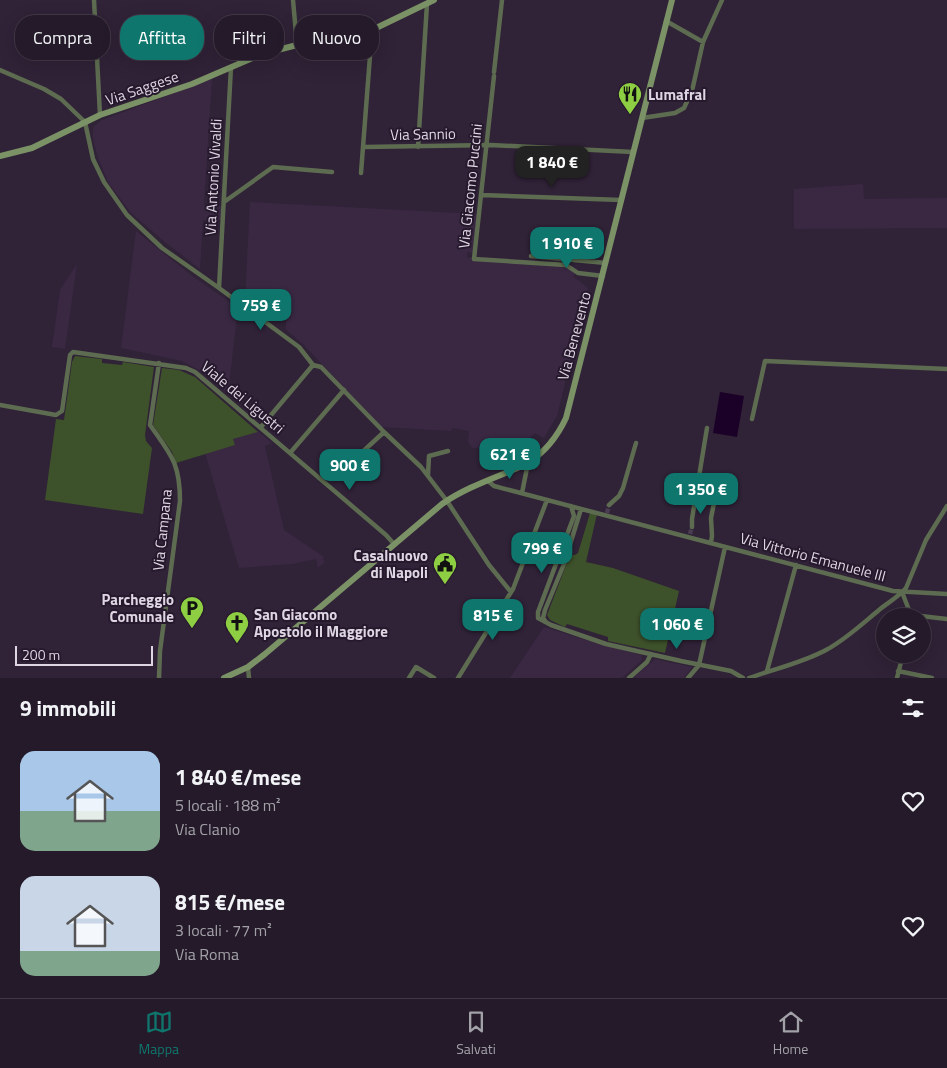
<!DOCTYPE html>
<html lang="it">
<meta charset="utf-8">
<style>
:root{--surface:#241a29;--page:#302735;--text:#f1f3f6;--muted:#a3a1a8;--line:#413846;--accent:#0f766e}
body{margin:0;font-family:"Titillium Web",sans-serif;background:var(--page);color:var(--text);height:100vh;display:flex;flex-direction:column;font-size:19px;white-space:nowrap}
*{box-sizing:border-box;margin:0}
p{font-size:16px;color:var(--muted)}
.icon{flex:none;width:28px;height:28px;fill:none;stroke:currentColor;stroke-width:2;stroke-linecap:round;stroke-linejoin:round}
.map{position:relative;height:678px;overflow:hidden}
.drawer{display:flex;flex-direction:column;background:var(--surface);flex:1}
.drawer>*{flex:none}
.top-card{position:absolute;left:15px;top:15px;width:500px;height:45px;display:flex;gap:10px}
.fabs{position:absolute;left:876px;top:608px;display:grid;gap:10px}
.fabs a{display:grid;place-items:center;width:55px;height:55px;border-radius:50%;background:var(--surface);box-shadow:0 5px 20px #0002,0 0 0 1px var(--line);font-size:25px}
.scale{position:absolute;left:15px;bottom:12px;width:138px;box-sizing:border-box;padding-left:5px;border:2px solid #dfd6e4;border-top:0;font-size:14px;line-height:18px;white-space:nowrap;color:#dfd6e4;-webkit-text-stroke:4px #26192d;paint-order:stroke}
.price{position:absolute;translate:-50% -42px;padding:0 11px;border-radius:10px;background:var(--accent);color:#fff;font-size:16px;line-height:32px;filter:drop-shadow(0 1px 2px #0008)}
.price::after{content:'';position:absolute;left:50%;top:30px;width:15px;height:11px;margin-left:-8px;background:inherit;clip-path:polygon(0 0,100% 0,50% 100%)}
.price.current{background:#222;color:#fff}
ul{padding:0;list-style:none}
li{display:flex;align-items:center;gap:15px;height:125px;padding:0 20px}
li span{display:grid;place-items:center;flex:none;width:140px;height:100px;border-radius:15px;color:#555}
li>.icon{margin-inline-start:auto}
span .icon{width:60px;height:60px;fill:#fffc;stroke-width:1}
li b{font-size:21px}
h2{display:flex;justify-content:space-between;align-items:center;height:60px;padding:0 20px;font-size:21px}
.tag{padding:0 18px;border-radius:20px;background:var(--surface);box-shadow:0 5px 20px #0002,0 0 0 1px var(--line);font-size:18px;line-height:45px}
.tag.current{background:var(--accent);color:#fff}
.dock{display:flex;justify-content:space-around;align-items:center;height:70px;border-top:1px solid var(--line);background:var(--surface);font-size:14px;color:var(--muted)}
.dock a{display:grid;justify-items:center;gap:2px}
.dock .current{color:var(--accent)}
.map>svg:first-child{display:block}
</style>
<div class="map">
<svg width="947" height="678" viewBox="0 0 947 678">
<rect width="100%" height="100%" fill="#302237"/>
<path fill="#3a2843" d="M212,79L204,205L221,206V220H203L200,269L165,242L130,212L108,182L98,158L93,139V127L102,120Z
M863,184L864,199L947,198V228L794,229V189Z
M250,202L477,214L473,253L467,252V257L566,266L578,271L573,276L588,288L557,416L544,438L535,433L521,445L472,448L468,442L469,431L452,428L451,431L381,427L303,344L286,330V318L266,317L245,301Z
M136,231L191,275L238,308L228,393L201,371L182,361L121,348Z
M77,264L65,349L52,347L60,290Z
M258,431L272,443L265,446L284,530L324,557L323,559L325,562L318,568L316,559L292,564L239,568L205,453L235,445L233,439Z
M544,627L599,644L641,655L642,660L622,678H510Z
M655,659L663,661L692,667L684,678H633Z"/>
<path fill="#3d512a" d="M75,356L102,359V363L122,365L123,362L154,367L145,435L146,441L152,448L143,514L45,500L56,419L64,420L72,362Z
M162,368L179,370L195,377L258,432L233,439L235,445L176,463L172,452L153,425Z
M590,513L597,514L586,562L613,568L679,591L665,653L608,641V637L567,624L565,627L550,620L547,615L570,555H575L578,553Z"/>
<path fill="#1b0027" d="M720,392L744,396L737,437L713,433Z"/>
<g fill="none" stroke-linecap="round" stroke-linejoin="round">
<path stroke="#4a3d51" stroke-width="4.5" stroke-dasharray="4.5 2" stroke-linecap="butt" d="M607,513L609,505
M690,534L692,527"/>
<path stroke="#5d6c50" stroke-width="4.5" d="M94,0L100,115
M293,0L297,45
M666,21L703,42
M0,70L44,89L61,99L85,122L93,159L104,182L127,215L162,248L219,288L299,347L313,365
M494,72L502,0
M494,76L474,259L566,265L578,273L603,276
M642,118L675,113L684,108L692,91L703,42L722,0
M363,147L491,145L633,152
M418,147L427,4
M361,173L372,30
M481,195L621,200
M224,202L273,167L332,172
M531,256L606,263
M219,288L231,67
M313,365L321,367L384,432L421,467L447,501L489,565L511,592
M0,405L56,415L62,411L70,355L73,352L186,368L195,372L386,535L394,544
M752,419L765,361L947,369
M261,427L313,365
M290,453L344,390
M344,469L384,432
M428,475L429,456L448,451
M488,481L494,486L893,591L947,594
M522,493L528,463
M609,505L619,496L623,488L636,443
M571,506L574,516L538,612V618L551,625L606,644L681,661L731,671L743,678
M692,527V519L707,428
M711,542L712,536L711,518L716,493
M902,592L909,610L912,615L947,619
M546,622L543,618L545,610L564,564L581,509
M699,665L725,547
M248,667L249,678
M767,671L796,565
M898,671L932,678
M159,678L160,651L180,501C180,463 171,455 150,425L159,363
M409,678L416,667L434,678
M458,678L513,589L547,500
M629,678L647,662L651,654
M688,678L699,665
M749,678C774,669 802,663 826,650C845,640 862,624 879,610C886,604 901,595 906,588L926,540L947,506
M897,678L903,654"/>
<path stroke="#7a9265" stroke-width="6" d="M0,156L32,148L100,115L192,84L262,54L297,45L340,39L372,30L434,0
M224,678L248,667L265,654L442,504C462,490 486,481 508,472C515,469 523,466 529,462C545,452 558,435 566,418L672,0"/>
</g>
<defs>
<g id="restaurant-pin" transform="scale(1.25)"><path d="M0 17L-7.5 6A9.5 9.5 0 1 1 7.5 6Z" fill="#8ece43" stroke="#26192d"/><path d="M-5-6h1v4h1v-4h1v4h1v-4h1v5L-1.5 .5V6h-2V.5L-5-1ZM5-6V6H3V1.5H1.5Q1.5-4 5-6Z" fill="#111"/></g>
<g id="civic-pin" transform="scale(1.25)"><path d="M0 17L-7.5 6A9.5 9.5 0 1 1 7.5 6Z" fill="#8ece43" stroke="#26192d"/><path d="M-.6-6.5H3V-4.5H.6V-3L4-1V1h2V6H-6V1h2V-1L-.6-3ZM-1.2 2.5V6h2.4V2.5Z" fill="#111"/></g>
<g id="parking-pin" transform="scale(1.25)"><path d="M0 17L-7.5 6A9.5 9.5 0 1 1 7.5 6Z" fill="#8ece43" stroke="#26192d"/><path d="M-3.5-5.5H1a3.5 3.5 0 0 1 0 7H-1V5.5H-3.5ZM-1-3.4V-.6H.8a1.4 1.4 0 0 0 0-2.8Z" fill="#111"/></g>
<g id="church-pin" transform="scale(1.25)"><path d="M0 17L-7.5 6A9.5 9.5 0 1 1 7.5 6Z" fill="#8ece43" stroke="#26192d"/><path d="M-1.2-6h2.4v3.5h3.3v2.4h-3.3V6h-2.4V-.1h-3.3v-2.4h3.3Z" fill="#111"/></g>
</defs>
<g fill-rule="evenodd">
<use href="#restaurant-pin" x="630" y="94"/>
<use href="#civic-pin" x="445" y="564"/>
<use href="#parking-pin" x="192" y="608"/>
<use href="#church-pin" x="237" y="623"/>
</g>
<g text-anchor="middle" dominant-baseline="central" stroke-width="4" stroke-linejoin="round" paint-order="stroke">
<g font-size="15" fill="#dfd6e4" stroke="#26192d">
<text transform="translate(142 88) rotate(-19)">Via Saggese</text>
<text transform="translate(423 134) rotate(-1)">Via Sannio</text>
<text transform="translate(213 177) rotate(-87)">Via Antonio Vivaldi</text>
<text transform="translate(470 186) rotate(-84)">Via Giacomo Puccini</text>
<text transform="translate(574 336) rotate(-75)">Via Benevento</text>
<text transform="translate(243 397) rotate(40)">Viale dei Ligustri</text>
<text transform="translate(162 530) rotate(-84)">Via Campana</text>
<text transform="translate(813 557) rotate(15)">Via Vittorio Emanuele III</text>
</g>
<g font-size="15" font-weight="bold" fill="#dfd6e4" stroke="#26192d" text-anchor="start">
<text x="648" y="94">Lumafral</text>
<text x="428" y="555" text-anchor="end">Casalnuovo<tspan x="428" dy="17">di Napoli</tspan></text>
<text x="174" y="599" text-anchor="end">Parcheggio<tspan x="174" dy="17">Comunale</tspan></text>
<text x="254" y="614">San Giacomo<tspan x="254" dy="17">Apostolo il Maggiore</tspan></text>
</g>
</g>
</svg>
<div class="fabs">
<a><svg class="icon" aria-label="layers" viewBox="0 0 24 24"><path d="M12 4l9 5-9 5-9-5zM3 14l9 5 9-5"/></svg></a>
</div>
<div class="scale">200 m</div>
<b class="price current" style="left:552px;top:188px">1 840 €</b>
<b class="price" style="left:567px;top:269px">1 910 €</b>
<b class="price" style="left:261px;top:331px">759 €</b>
<b class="price" style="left:510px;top:480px">621 €</b>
<b class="price" style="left:350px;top:491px">900 €</b>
<b class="price" style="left:701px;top:515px">1 350 €</b>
<b class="price" style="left:542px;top:574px">799 €</b>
<b class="price" style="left:493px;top:641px">815 €</b>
<b class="price" style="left:677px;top:650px">1 060 €</b>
<div class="top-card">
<a class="tag">Compra</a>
<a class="tag current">Affitta</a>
<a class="tag">Filtri</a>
<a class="tag">Nuovo</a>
</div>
</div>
<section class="drawer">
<h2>9 immobili<svg class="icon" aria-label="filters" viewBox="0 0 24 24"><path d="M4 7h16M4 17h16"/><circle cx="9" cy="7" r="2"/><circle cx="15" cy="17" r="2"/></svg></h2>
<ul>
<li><span style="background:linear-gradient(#a9c7e8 60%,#7fa58c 0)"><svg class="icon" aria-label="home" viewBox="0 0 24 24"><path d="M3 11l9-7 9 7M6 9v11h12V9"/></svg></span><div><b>1 840 €/mese</b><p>5 locali · 188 m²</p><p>Via Clanio</p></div><svg class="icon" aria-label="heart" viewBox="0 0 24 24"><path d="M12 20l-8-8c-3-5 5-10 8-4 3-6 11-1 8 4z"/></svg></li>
<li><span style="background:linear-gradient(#c9d6e8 75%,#7fa58c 0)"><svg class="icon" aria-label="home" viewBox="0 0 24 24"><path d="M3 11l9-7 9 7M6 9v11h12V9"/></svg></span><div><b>815 €/mese</b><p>3 locali · 77 m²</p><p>Via Roma</p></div><svg class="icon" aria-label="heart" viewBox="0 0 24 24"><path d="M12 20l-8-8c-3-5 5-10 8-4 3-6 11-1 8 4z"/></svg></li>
</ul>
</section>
<nav class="dock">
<a class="current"><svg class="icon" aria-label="map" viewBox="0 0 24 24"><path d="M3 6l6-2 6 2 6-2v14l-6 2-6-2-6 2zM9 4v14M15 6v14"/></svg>Mappa</a>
<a><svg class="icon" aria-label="saved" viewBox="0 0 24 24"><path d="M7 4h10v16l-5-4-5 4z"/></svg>Salvati</a>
<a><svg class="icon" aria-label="home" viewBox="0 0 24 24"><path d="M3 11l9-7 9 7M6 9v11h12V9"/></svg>Home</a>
</nav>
